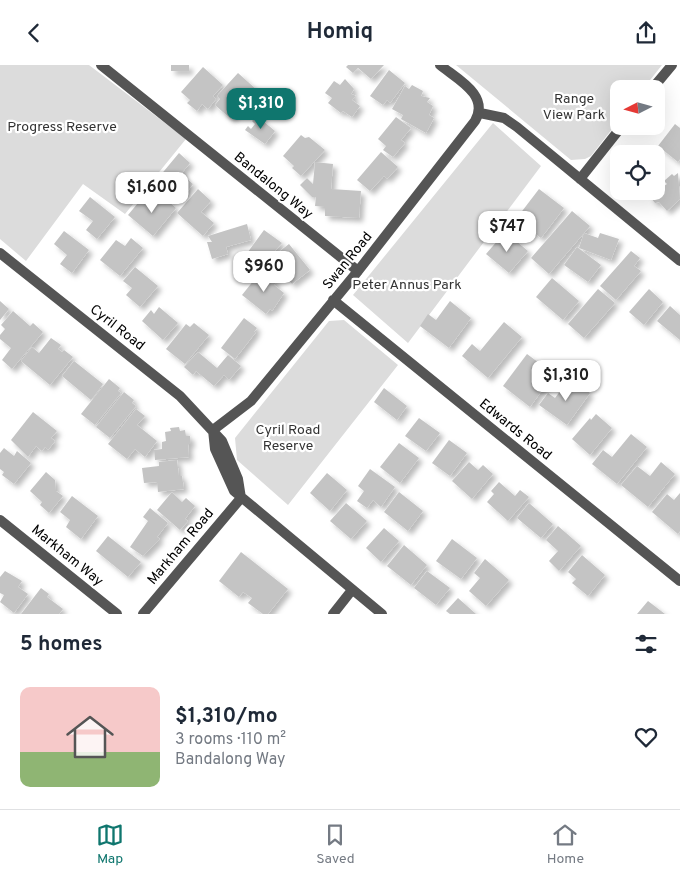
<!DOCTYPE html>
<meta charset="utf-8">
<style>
:root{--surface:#fff;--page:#f6f6f7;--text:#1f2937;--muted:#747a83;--line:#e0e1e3;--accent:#0f766e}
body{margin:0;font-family:Overpass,sans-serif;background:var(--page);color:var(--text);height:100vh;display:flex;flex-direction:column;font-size:19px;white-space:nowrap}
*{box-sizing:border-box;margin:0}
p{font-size:16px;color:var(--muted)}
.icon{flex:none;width:28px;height:28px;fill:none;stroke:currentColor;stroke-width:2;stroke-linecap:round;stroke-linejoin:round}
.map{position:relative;height:549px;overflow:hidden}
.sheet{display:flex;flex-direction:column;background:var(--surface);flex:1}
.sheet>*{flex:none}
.needle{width:32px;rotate:264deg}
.tools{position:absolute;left:610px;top:15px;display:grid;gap:10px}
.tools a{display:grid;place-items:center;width:55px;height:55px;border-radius:10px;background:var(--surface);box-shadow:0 5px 20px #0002;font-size:25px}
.price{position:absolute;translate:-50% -42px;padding:0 11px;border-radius:10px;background:#fff;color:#222;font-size:16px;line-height:32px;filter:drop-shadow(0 1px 2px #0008)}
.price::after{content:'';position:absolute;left:50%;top:30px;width:15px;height:11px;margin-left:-8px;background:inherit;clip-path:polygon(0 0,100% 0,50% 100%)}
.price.on{background:var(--accent);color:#fff}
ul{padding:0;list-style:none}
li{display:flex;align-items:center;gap:15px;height:125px;padding:0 20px}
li+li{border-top:1px solid var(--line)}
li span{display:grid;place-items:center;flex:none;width:140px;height:100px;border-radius:10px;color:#555}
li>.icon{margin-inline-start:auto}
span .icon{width:60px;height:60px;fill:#fffc;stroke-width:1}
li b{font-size:21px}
h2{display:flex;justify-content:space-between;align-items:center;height:60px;padding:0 20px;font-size:21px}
header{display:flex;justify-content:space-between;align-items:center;height:65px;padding:0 20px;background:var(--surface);font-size:22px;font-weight:700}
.tabs{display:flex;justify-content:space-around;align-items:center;height:70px;border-top:1px solid var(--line);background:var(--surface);font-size:14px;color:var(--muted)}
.tabs a{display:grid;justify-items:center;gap:2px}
.tabs .on{color:var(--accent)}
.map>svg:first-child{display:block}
</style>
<header><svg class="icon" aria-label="back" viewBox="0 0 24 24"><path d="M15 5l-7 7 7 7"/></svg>Homiq<svg class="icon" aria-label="share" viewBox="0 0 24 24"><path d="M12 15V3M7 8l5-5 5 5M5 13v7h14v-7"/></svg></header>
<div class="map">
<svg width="680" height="549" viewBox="0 0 680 549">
<defs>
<filter id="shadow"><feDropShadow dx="4" dy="4" stdDeviation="2.5" flood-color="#0004"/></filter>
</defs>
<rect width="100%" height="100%" fill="#fff"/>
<path fill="#dcdcdc" d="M0,0H89L186,74L125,149L83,119L26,196L0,174Z
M456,0H662L643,24H619V55L591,91L585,94L571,95Z
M493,58L541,101L408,278L353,230Z
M344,255L398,300L288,440L237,395L235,373L329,256Z"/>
<path fill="#c4c4c4" filter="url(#shadow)" d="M171,0H189V6H171Z
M348,0H384L371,14L358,3L353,8L346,2Z
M203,2L223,20L213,31L216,34L208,44L202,39L197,46L187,38L190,35L181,27Z
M389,5L405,18L390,38L387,35L383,40L370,31Z
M238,8L257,25L231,54L215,40L220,34L217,31Z
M345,14L354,24L351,29L356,31L352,35L360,41L352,52L343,46L341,48L328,38L332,33L325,28L334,16L340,20Z
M412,20L423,26L421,31L430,33L427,37L433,41L429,50L434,53L426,68L401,54L403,50L392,44L405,21L409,24Z
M257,51L275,66L265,79L245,65L248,61L251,64L255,59L252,56Z
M396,52L411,63L401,75L405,78L393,92L383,85L386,81L378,74Z
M675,59L680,63V94L678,97L658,81Z
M301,70L305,73L309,72L325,85L301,111L292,103L294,101L283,91Z
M381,87L398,102L387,114L384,111L370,126L357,115Z
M179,88L190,98L181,109L193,119L184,131L175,123L169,131L157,121L163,113L159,112Z
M315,97L333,99L331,124L361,126L359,153L325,151V142L315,141L316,132H312L300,120L307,113L313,119Z
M678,108L680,134L667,146L659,137L655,138L649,131L662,119L664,121L667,119L664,116L672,109L674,111Z
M198,124L211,136L201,147L214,158L203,171L177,148Z
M539,124L564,143L541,173L532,166L529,170L513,158Z
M161,130L176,143L153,171L128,150L143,132L153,140Z
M90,132L115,152L97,174L86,165L93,156L79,146Z
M572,146L590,161L549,209L531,193Z
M247,159L251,175L226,182L228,189L212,194L207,177H212L208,171Z
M264,165L282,178L265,197L261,193L253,203L242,195Z
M64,166L89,185L72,208L60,199L67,190L54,179Z
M505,167L528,186L509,208L486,189Z
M584,168L598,173L600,168L619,174L611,195L579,183Z
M131,173L143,183L120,211L100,195L116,175L125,181Z
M289,179L310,205L292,219L281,206L275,211L269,203L280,194L276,189Z
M577,182L601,200L588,217L564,200Z
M631,186L640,193L634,201L641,206L616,235L600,221Z
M135,202L158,221L140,242L126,230L132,223L123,216Z
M262,205L277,217L274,220L284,228L272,246L270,244L266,249L242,230Z
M552,213L579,236L563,255L536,232Z
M598,224L615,238L584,273L568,259Z
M649,224L663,237L644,260L629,247Z
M0,236L9,244L0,255Z
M450,236L471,253L449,283L420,261L428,249L436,255Z
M670,241L680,250V275L657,256Z
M159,242L178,258L163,275L142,256L151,245L154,249Z
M13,246L30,261L33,258L43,267L12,304L2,295L11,283L0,274V270L5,264L1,260Z
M244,253L257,263L254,267H256L235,294L221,283Z
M504,257L522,272L488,313L462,291L472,279L480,286Z
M194,258L209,270L185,299L166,284L186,259L190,262Z
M51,273L61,280L58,284L62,287L64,285L73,292L50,320L21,296L32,282L39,288Z
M198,287L217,303L228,290L241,301L229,315L224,310L214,321L196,306L193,310L184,302Z
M527,289L554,309L530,342L503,321Z
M74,296L103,319L91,335L62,311Z
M570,313L590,328L567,360L539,340L548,328L555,333Z
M109,314L120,323L118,326L121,328L95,360L81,349Z
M384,323L407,341L397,355L374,337Z
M124,327L134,335L132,338L136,341L110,373L96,362Z
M136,344L145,351L137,360L157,376L145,392L135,384L127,394L108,379Z
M33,347L57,366L51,373L55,376L48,385L45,382L42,386L36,381L28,392L11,375Z
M596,349L612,363L590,390L572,374L590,353L591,355Z
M419,353L440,368L426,386L405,371Z
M179,362L180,366L185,365L186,371H190L191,379H188L189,392L155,395L154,385L162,384V377L166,376L165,367L171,366L170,363Z
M631,369L647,382L617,419L592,399L603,385L612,392Z
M449,375L467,388L450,411L432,398Z
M399,378L419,393L400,418L380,402Z
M4,383L14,391L17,386L31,398L14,419L2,410L4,407L0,404V388Z
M177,395L179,411H182L184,424L158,427L157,417L144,418L142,403L159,401V397Z
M469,397L478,405L483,400L493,409L472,434L452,416Z
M661,397L675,409L648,442L621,420L637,401L650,411Z
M370,404L395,422L381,442L373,435L367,443L357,436L364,426L358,421Z
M46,407L55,415L56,426L63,431L49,448L40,440L42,437L30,426Z
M327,408L347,425L330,446L310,428Z
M499,417L515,431L520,425L529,432L508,456L487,437L494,429L491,426Z
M172,427L182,437L186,433L195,441L185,454L188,456L180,465L157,445Z
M399,427L423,446L408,466L384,447Z
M680,428V466L678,469L652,447L667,429L674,435Z
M72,431L98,451L81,474L66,462L70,455L60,447Z
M346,438L367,456L351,474L330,456Z
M529,438L553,459L541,473L517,453Z
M150,443L168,458L157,472L160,474L143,491L130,482L148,456L143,452Z
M558,461L581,481L559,506L549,496L558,486L546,475Z
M384,463L399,476L381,497L366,483Z
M108,471L141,497L128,512L96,486Z
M452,474L477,493L461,514L436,496Z
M404,480L427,500L411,520L387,501Z
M241,487L288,524L268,549H263L248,538L252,533L243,527L239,532L219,516Z
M582,490L605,510L588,531L572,518L576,514L568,507Z
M485,494L509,515L486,541L469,526L480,513L474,508Z
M5,506L22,516L18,522L28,529L14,548L0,537L4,530L0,528V512Z
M427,506L450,523L436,540L414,523Z
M41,523L49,529L47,532L63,544L59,549H21Z
M458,533L476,549H450L446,546Z
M648,536L665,549H637Z"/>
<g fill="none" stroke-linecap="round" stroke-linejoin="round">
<path stroke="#555" stroke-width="10" d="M101,0L358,206
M652,24L672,0
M480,48L504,53L517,62L680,196
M580,114L622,61
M0,188L180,331L222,376L238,414L241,433
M333,235L680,516
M213,365L251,336L358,206L475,56C490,30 457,14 440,0
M213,365L215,384L234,426L382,549
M0,455L117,549
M143,549L241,433
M333,549L352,525"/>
</g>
<g text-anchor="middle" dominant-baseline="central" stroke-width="4.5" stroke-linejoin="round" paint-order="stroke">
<g font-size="14" fill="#333" stroke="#fff">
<text x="574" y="34">Range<tspan x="574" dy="16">View Park</tspan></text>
<text x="62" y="62">Progress Reserve</text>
<text x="407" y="220">Peter Annus Park</text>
<text x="288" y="365">Cyril Road<tspan x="288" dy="16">Reserve</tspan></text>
</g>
<g font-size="14" fill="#000" stroke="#fff">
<text transform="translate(273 121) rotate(39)">Bandalong Way</text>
<text transform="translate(348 196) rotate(-51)">Swan Road</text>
<text transform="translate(117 263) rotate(38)">Cyril Road</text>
<text transform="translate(515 365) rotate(39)">Edwards Road</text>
<text transform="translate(181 482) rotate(-50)">Markham Road</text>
<text transform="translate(67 491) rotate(39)">Markham Way</text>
</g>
</g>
</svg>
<div class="tools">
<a><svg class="needle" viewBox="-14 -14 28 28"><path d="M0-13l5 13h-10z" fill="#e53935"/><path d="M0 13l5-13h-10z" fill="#747a83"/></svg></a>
<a><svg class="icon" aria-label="locate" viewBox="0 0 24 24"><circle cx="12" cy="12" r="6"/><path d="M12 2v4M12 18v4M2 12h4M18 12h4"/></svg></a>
</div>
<b class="price on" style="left:261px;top:65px">$1,310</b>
<b class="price" style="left:152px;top:149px">$1,600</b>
<b class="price" style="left:507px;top:188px">$747</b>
<b class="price" style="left:264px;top:228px">$960</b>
<b class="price" style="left:566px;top:337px">$1,310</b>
</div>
<section class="sheet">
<h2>5 homes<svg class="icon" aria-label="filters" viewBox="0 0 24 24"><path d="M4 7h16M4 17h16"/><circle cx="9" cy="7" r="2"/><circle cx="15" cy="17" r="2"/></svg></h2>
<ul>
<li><span style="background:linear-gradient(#f6c9c9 65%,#8fb573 0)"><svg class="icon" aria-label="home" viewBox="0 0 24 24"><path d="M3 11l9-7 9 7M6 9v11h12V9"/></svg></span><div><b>$1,310/mo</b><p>3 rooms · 110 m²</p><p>Bandalong Way</p></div><svg class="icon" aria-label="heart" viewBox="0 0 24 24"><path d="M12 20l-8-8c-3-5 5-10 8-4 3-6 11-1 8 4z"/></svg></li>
</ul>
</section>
<nav class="tabs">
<a class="on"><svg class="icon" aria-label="map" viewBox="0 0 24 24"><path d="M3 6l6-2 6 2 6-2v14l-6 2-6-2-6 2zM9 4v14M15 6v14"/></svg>Map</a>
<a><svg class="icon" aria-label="saved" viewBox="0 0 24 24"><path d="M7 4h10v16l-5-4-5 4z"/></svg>Saved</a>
<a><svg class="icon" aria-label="home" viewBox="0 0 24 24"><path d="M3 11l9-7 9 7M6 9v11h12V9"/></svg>Home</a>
</nav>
